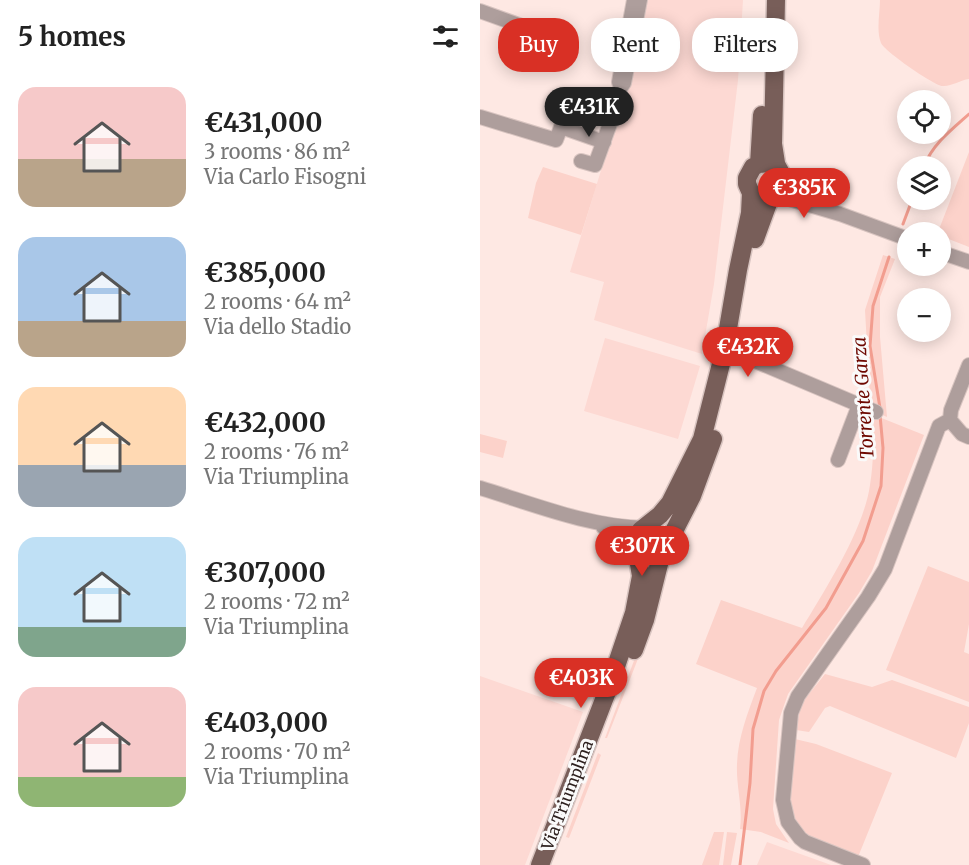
<!DOCTYPE html>
<meta charset="utf-8">
<style>
:root{--surface:#fff;--page:#f2f2f2;--text:#222;--muted:#767676;--accent:#d93025}
body{margin:0;font-family:Merriweather,serif;background:var(--page);color:var(--text);height:100vh;display:flex;flex-direction:column;font-size:22px;white-space:nowrap}
*{box-sizing:border-box;margin:0}
p{font-size:20px;color:var(--muted)}
.icon{flex:none;width:33px;height:33px;fill:none;stroke:currentColor;stroke-width:2;stroke-linecap:round;stroke-linejoin:round}
.map{position:relative;flex:1;overflow:hidden}
.drawer{display:flex;flex-direction:column;background:var(--surface);width:480px}
.drawer>*{flex:none}
.banner{position:absolute;left:18px;top:18px;width:381px;height:54px;display:flex;gap:12px}
.tools{position:absolute;left:417px;top:90px;display:grid;gap:12px}
.tools a{display:grid;place-items:center;width:54px;height:54px;border-radius:50%;background:var(--surface);box-shadow:0 3px 15px #0003;font-size:30px}
.price{position:absolute;translate:-50% -51px;padding:0 14px;border-radius:21px;background:var(--accent);color:#fff;font-size:20px;line-height:39px;filter:drop-shadow(0 2px 3px #0008)}
.price::after{content:'';position:absolute;left:50%;top:36px;width:18px;height:14px;margin-left:-9px;background:inherit;clip-path:polygon(0 0,100% 0,50% 100%)}
.price.active{background:#222;color:#fff}
ul{padding:0;list-style:none}
li{display:flex;align-items:center;gap:18px;height:150px;padding:0 18px}
li span{display:grid;place-items:center;flex:none;width:168px;height:120px;border-radius:18px;color:#555}
li>.icon{margin-inline-start:auto}
span .icon{width:72px;height:72px;fill:#fffc;stroke-width:1}
li b{font-size:26px}
h2{display:flex;justify-content:space-between;align-items:center;height:72px;padding:0 18px;font-size:26px}
.chip{padding:0 21px;border-radius:24px;background:var(--surface);box-shadow:0 3px 15px #0003;font-size:21px;line-height:54px}
.chip.active{background:var(--accent);color:#fff}
main{display:flex;flex:1;min-height:0}
.map>svg:first-child{display:block}
</style>
<main>
<section class="drawer">
<h2>5 homes<svg class="icon" aria-label="filters" viewBox="0 0 24 24"><path d="M4 7h16M4 17h16"/><circle cx="9" cy="7" r="2"/><circle cx="15" cy="17" r="2"/></svg></h2>
<ul>
<li><span style="background:linear-gradient(#f6c9c9 60%,#b9a48a 0)"><svg class="icon" aria-label="home" viewBox="0 0 24 24"><path d="M3 11l9-7 9 7M6 9v11h12V9"/></svg></span><div><b>€431,000</b><p>3 rooms · 86 m²</p><p>Via Carlo Fisogni</p></div></li>
<li><span style="background:linear-gradient(#a9c7e8 70%,#b9a48a 0)"><svg class="icon" aria-label="home" viewBox="0 0 24 24"><path d="M3 11l9-7 9 7M6 9v11h12V9"/></svg></span><div><b>€385,000</b><p>2 rooms · 64 m²</p><p>Via dello Stadio</p></div></li>
<li><span style="background:linear-gradient(#ffd9b3 65%,#9aa5b1 0)"><svg class="icon" aria-label="home" viewBox="0 0 24 24"><path d="M3 11l9-7 9 7M6 9v11h12V9"/></svg></span><div><b>€432,000</b><p>2 rooms · 76 m²</p><p>Via Triumplina</p></div></li>
<li><span style="background:linear-gradient(#bfe0f5 75%,#7fa58c 0)"><svg class="icon" aria-label="home" viewBox="0 0 24 24"><path d="M3 11l9-7 9 7M6 9v11h12V9"/></svg></span><div><b>€307,000</b><p>2 rooms · 72 m²</p><p>Via Triumplina</p></div></li>
<li><span style="background:linear-gradient(#f6c9c9 75%,#8fb573 0)"><svg class="icon" aria-label="home" viewBox="0 0 24 24"><path d="M3 11l9-7 9 7M6 9v11h12V9"/></svg></span><div><b>€403,000</b><p>2 rooms · 70 m²</p><p>Via Triumplina</p></div></li>
</ul>
</section>
<div class="map">
<svg width="489" height="865" viewBox="0 0 489 865">
<rect width="100%" height="100%" fill="#fee8e3"/>
<path fill="#fdd9d3" d="M162,0H263L258,80L234,284L222,354L114,320L124,282L90,272L144,95Z
M125,338L220,366L198,439L104,411Z
M0,676L103,712L45,865H0Z
M287,842L351,865H277Z"/>
<path fill="#fcd2ca" d="M400,0H489V79C480,80 471,87 462,86C452,84 404,51 401,43C396,31 400,13 400,0Z
M489,152V247L461,236L460,232H458Z
M63,167L117,184L101,235L48,218L56,183Z
M276 181a9 9 0 1 1 18 0a9 9 0 1 1-18 0Z
M403,255L415,259L400,297V337L407,417L387,408L390,399L385,310Z
M394,415L444,435L392,571L379,593L308,694L299,720L293,809L296,824L309,843L281,832L260,829C263,807 256,786 257,764C258,737 268,712 277,688L216,664L241,600L322,628C345,590 384,529 390,485C394,462 393,439 394,415Z
M0,434L27,441L23,458L0,452Z
M166 544a8 8 0 1 1 16 0a8 8 0 1 1-16 0Z
M448,566L489,582V624L484,652L489,654V702L406,670Z
M158,650L161,651L127,738H125Z
M345,674L392,687L412,680L489,707V723L476,758L350,706L345,708L329,732L316,730L321,704Z
M315,739L336,744L412,773L378,857C361,851 337,846 323,833C300,811 312,768 315,739Z
M118,753L121,755L89,838L86,837Z
M234,832H244L239,865H222Z
M247,832L257,833L251,865H243Z"/>
<g fill="none" stroke-linecap="round" stroke-linejoin="round">
<path stroke="#f29d8f" stroke-width="3" d="M444,166C453,144 471,130 489,114
M423,224L432,200
M400,408L390,346L393,306L409,257
M260,865L270,783L273,729L284,691L296,671L346,608L383,541L401,486L403,448L400,415"/>
<g stroke="#d8c4c0" stroke-width="16">
<path id="minor" d="M154,0L139,82L141,87L144,83L160,0
M0,11L47,28
M0,117L76,140L81,127L124,142
M101,161L115,165L131,121L135,119L141,97L139,94L141,87
M303,180L334,200
M296,195L360,214L428,239
M460,252L489,262
M256,346L268,358L396,412
M470,420L482,434L489,437
M358,460L379,405
M0,488C53,504 109,527 165,528
M123,527L156,546
M383,865L325,842L320,838L308,822L303,800L311,713L318,696L388,597L405,569L459,426L470,420L471,410L489,365"/>
</g>
<g stroke="#d8c4c0" stroke-width="21">
<path id="major" d="M279,164L282,115
M280,198C293,200 307,190 302,176C301,171 297,168 296,163C295,157 294,150 293,144L296,0
M275,239L290,198
M191,537L212,496L233,439
M154,650L165,620L180,560
M60,865L130,684L154,613L161,576L156,546L157,537L161,530L180,515L190,503L222,439L244,352L258,270L270,213L271,193L267,184V178L273,167L279,164L288,163L296,167"/>
</g>
<use href="#minor" stroke="#ae9e9c" stroke-width="14"/>
<use href="#major" stroke="#785e59" stroke-width="18"/>
</g>
<g text-anchor="middle" dominant-baseline="central" stroke-width="6" stroke-linejoin="round" paint-order="stroke">
<g font-size="16" fill="#2d201e" stroke="#fafafa">
<text transform="translate(87 795) rotate(-69)">Via Triumplina</text>
</g>
<g font-size="18" font-style="italic" fill="#6e0801" stroke="#fafafa">
<text transform="translate(383 398) rotate(-94)">Torrente Garza</text>
</g>
</g>
</svg>
<div class="tools">
<a><svg class="icon" aria-label="locate" viewBox="0 0 24 24"><circle cx="12" cy="12" r="6"/><path d="M12 2v4M12 18v4M2 12h4M18 12h4"/></svg></a>
<a><svg class="icon" aria-label="layers" viewBox="0 0 24 24"><path d="M12 4l9 5-9 5-9-5zM3 14l9 5 9-5"/></svg></a>
<a>+</a>
<a>−</a>
</div>
<b class="price active" style="left:109px;top:138px">€431K</b>
<b class="price" style="left:324px;top:219px">€385K</b>
<b class="price" style="left:268px;top:378px">€432K</b>
<b class="price" style="left:162px;top:577px">€307K</b>
<b class="price" style="left:101px;top:709px">€403K</b>
<div class="banner">
<a class="chip active">Buy</a>
<a class="chip">Rent</a>
<a class="chip">Filters</a>
</div>
</div>
</main>
